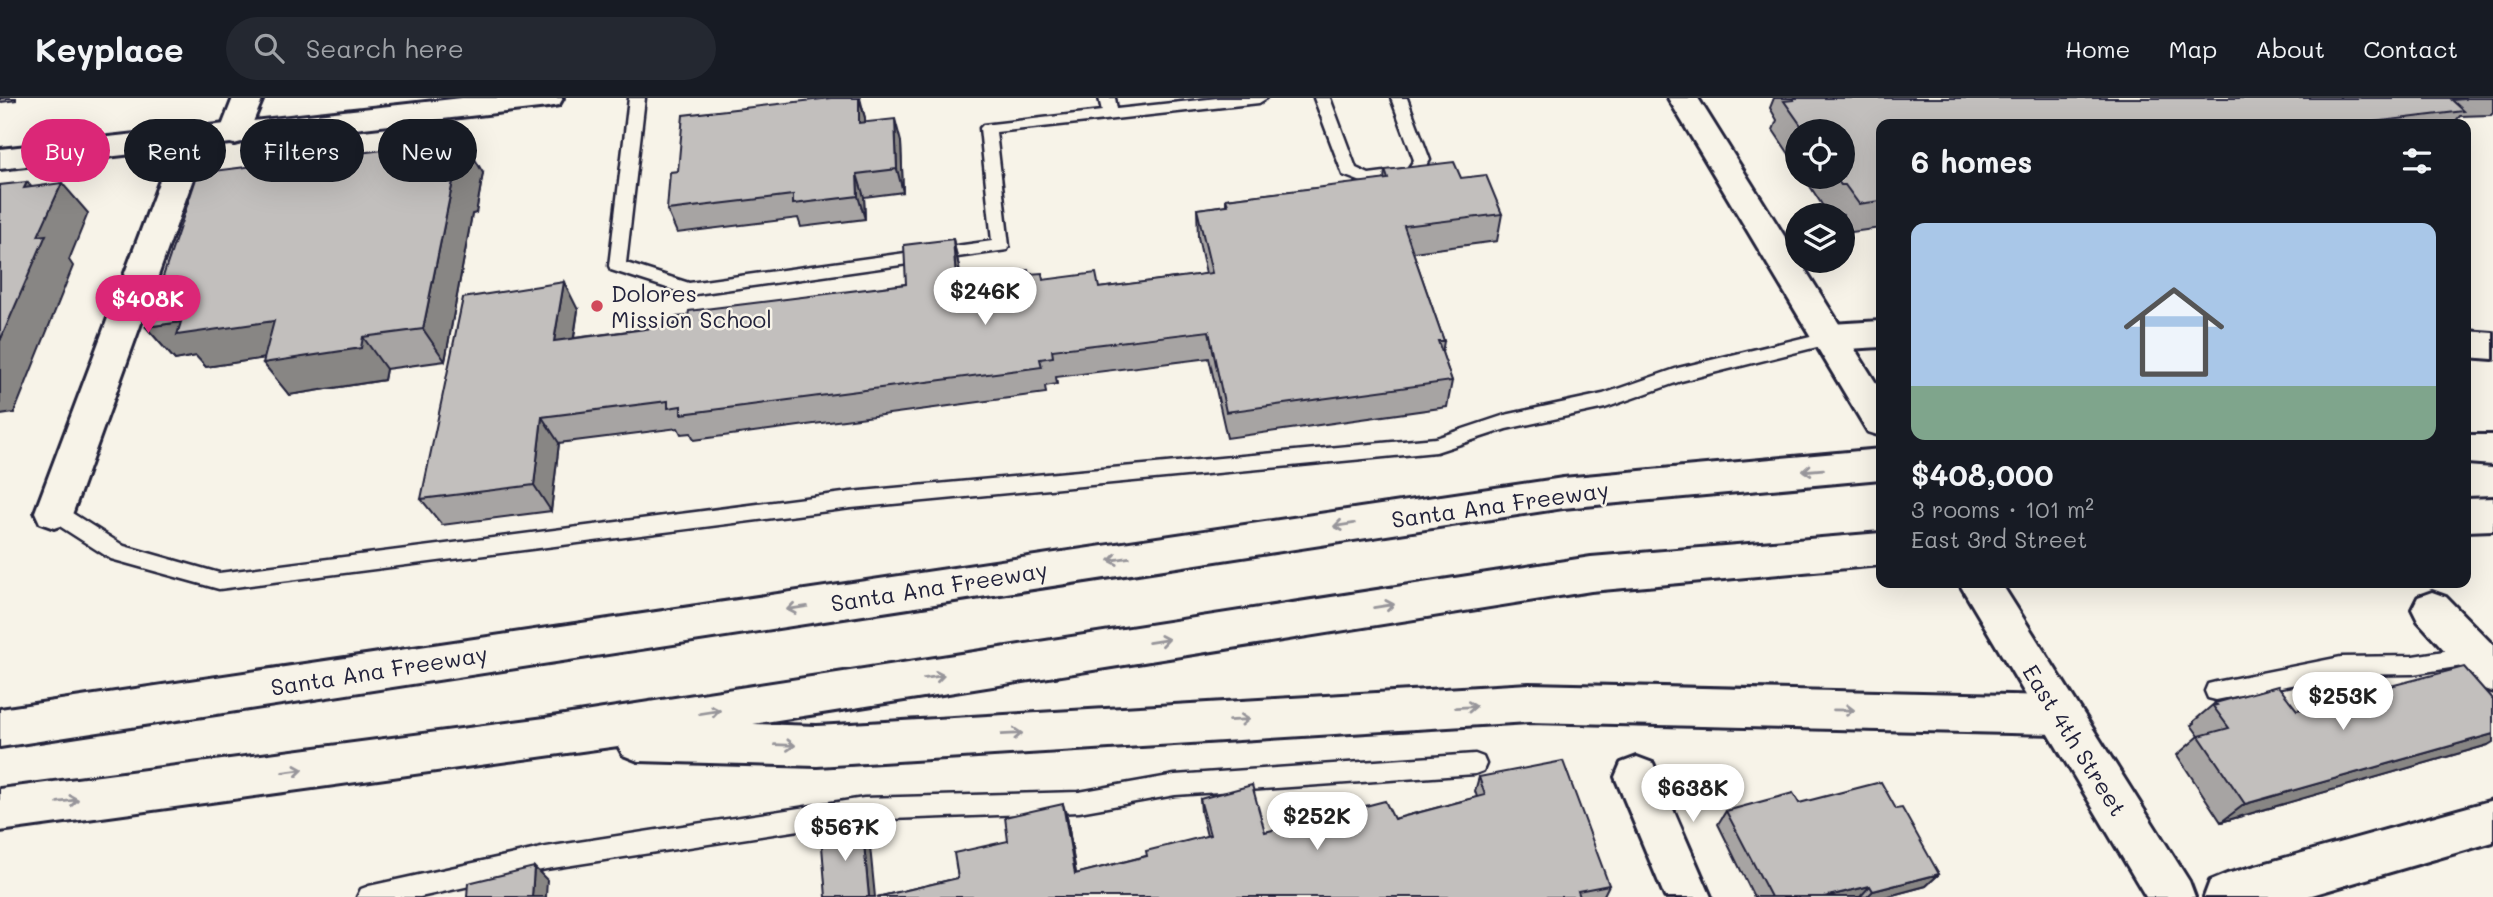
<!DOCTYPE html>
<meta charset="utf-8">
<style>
:root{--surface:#171b24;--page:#242831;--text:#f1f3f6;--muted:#9ea1a6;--line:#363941;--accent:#db2777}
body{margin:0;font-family:Mali,sans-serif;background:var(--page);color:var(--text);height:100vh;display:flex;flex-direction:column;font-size:26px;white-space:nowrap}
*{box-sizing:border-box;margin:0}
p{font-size:23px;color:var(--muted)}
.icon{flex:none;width:38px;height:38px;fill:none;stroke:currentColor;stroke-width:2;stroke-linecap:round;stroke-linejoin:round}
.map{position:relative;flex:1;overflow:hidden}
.sheet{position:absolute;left:1876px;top:21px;width:595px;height:469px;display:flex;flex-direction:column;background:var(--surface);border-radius:14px;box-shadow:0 7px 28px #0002}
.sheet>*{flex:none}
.banner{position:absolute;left:21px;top:21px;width:665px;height:63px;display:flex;gap:14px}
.buttons{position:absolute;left:1785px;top:21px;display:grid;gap:14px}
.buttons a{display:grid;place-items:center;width:70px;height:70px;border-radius:50%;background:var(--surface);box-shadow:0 7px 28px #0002;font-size:35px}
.price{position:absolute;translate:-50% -60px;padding:0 16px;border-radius:24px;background:#fff;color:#222;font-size:23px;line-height:46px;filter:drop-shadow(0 2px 4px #0008)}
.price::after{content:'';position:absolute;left:50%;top:42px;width:21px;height:16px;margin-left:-10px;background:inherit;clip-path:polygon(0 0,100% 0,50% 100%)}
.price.selected{background:var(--accent);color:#fff}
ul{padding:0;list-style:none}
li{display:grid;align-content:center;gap:14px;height:371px;padding:0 35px}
li span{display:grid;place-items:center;height:217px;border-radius:14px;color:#555}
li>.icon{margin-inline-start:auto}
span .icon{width:126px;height:126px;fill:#fffc;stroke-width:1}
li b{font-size:30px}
h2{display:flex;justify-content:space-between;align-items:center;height:84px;padding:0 35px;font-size:30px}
.pill{padding:0 24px;border-radius:32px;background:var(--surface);box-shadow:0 7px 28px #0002;font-size:24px;line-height:63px}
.pill.selected{background:var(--accent);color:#fff}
header{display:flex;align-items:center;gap:42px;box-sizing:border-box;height:98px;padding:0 35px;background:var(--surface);border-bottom:2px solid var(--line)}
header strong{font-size:33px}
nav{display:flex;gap:38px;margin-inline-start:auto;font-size:24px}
.search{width:490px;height:63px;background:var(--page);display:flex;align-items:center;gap:18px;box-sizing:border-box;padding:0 24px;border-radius:38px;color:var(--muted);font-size:26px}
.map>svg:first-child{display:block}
</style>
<header>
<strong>Keyplace</strong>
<div class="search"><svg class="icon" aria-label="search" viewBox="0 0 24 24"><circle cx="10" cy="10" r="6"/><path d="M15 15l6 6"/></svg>Search here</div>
<nav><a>Home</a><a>Map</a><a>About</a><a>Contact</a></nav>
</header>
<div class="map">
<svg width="2493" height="799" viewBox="0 0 2493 799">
<rect width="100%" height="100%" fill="#f7f3e8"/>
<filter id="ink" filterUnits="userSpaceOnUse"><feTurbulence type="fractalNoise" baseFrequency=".0143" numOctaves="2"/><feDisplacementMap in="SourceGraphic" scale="14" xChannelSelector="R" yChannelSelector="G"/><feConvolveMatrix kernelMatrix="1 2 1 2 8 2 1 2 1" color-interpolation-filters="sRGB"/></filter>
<g filter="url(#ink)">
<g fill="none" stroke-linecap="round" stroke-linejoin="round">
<g stroke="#22223b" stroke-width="5">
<path id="lane" d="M629,0H645L626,165L689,185L992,143L980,30L983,27L1102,13L1099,0H1115L1117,11L1218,0H1267L1259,5L996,34L1009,148L1007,152L689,197L611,172L609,168Z
M1314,0H1330L1356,70L1369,76L1408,71L1414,62L1391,0H1407L1430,62L1419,80L1367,86L1343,77Z
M1831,233L1837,234L1840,239L1837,244L1681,283L1605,310L1506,331L1436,354L851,410L219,491L111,461L47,420L44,414L47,408L54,406L61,408L124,448L219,475L851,394L1436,340L1505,317L1603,296L1678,270Z
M2475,548L2482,551L2485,557L2482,563L2475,566L2413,576L2341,577L2216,602L2208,600L2205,593L2208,586L2216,584L2341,559L2413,558Z
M1475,656L1483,659L1486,666L1483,673L1475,676L1175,697L1079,714L864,722L546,771L420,799H357L361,791L369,788L546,749L864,700L1079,694L1175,677Z"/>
</g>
<g stroke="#22223b" stroke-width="6">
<path id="street" d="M233,0H263L245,43L234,46L223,43L219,36Z
M191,32L202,35L207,42L73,414L68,425L54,430L40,425L35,414L175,42L180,35Z
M2432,494L2446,499L2493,547V594L2478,589L2418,523L2412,511L2418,499Z
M1637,659L1653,665L1711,799H1665L1615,679L1621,665Z"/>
</g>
<g stroke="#22223b" stroke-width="6">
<path id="secondary" d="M462,0H563L559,7L548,9L0,71V51Z"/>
</g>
<g stroke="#22223b" stroke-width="6">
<path id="primary" d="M1668,0H1698L1881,293V338L1868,334Z
M1959,485H2001L2189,783L2195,799H2146Z
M2493,702V744L2305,799H2204L2210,783L2227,776Z"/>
</g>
<g stroke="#22223b" stroke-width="6">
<path id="highway" d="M1881,223V249L1831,252L1819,248L1813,239L1819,230L1831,226Z
M2466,233L2493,235V261L2466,259Z
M2466,337H2493V367L2466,365Z
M1881,351V381L1563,410L0,649V611L1563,380Z
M2493,400V432L2466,433V401Z
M1881,435V467L1591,493L753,626L817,628L1529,586L2058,598L2073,603L2080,617L2073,631L2058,636L1529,624L817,668L638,663L623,657L618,648L0,733V691L545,620L1591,459Z"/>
</g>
<use href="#lane" fill="#f7f3e8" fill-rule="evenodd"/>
<use href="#street" fill="#f7f3e8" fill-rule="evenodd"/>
<use href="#secondary" fill="#f7f3e8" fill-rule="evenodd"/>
<use href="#primary" fill="#f7f3e8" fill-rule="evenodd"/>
<use href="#highway" fill="#f7f3e8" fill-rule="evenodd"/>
</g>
<path fill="#a7a4a3" stroke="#22223b" stroke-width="2" d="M0,0H16V2L0,4Z
M831,0H860L865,20V25L901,44L903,94L864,99L865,121L801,129L798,120L677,135L667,112L678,73Z
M1774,0H2493V15L2491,17L2460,18L2453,26H1881V130L1845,135L1843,131V117H1834L1833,115L1828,116L1804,79H1843V33H1797V68L1773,32L1777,22L1770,10Z
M1385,72L1461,80L1502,116L1497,143L1413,154L1444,243L1442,255L1452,283L1447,309L1227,340L1209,260L1056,279L1057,286L1045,288L1046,295L694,342L691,335L681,336L678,330L559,345L551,413L442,427L421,401L578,212L574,240L675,227L688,218L906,186L953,141L959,169L960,180L1029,176L1043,182L1099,190L1206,176L1198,139L1197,111L1226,107V101L1384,82Z
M483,75L476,115L472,116L445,263L386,271L384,282L289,297L264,260L206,269L196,258L175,262L146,229Z
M2215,605L2297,612L2488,647L2221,724L2177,657L2199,638L2191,627L2194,625V623Z
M1479,679L1609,787L1603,799H877L958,780L1067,719L1076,776L1146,758L1207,738L1201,714L1200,701L1265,734L1394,721L1477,699L1475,693Z
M1799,705L1896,711L1939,776L1926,788L1885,799H1754L1718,726L1726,713Z"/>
<path fill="#888684" stroke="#22223b" stroke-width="2" d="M859,0L865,20L866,48L859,25Z
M895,21L901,44L903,94L897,71Z
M464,42L483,75L476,115L472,116L445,263L423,231L453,83Z
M857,76L864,99L865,121L858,98Z
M27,84L50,110L62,85L88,115L69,162L73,168L14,315L0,317V243L38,138L24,90Z
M953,141L959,169L962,208L956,180Z
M564,184L578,212L569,270L554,243Z
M274,223L300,255L206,269L196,258L175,262L146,229L181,224Z
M363,239L386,271L384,282L289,297L263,265Z
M542,319L559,345L551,413L534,387Z
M2493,636V644L2488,647L2221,724L2245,706Z
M1063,706L1067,719L1078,788L1075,776Z
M862,725L869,738L875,799H869Z
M534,769L547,782L546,799H532Z
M1939,776L1926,788L1885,799H1867L1873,793Z
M1870,788L1860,799H1824Z"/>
<path fill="#c2bfbd" stroke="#22223b" stroke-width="2" d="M831,0H859V25L895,21L897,71L857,76L858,98L793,106V97L667,112L670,74L678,73L683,17Z
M1793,0H2463L2464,1L2452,2L2464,13L2357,26H1881V103L1859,106L1845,87H1841L1835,79H1843V33H1805L1784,3L1794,2Z
M464,42L457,82L453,83L423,231L363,239L361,250L263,265L274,223L177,237L181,224L146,229L198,75Z
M1454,64L1461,80L1486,77L1502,116L1404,128L1444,243H1438L1452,283L1226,314L1209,233L1052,252L1053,259L1040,261L1042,269L681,316V308L668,310V303L542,319L534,387L421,401L463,200L564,184L554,243L675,227L676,219L688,218L689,213L906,186L904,147L953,141L956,180L1028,172L1029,176L1042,175L1043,182L1096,175L1099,190L1212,175L1197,111L1228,107L1226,101L1388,81L1385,72Z
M27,84L24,90L62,85L38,138L46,137L0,243V87Z
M2464,569L2493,602V636L2245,706L2199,638L2229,630L2213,608L2217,607L2215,605L2278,588L2297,612Z
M1563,663L1609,787L1578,793L1580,799H877L958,780L954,755L1008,743L1005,719L1063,706L1075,776L1147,758L1146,753L1210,737L1200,701L1252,687L1265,734L1385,703L1394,721L1485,697L1479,679Z
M1881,684L1896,711L1902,710L1939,776L1873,793L1870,788L1824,799H1771L1726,713L1793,695L1799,705Z
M862,725L869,799H826L821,735Z
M534,769L532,799H467L468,785Z"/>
<defs><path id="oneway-shaft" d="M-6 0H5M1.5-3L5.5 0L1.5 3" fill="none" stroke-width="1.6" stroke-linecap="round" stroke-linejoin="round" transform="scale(1.75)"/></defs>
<g stroke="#97959a">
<use href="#oneway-shaft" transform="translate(1813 372) rotate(175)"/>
<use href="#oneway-shaft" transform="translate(1344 427) rotate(171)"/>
<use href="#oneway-shaft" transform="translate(1119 461) rotate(171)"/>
<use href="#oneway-shaft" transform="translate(1384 508) rotate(-9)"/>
<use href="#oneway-shaft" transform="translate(797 510) rotate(171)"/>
<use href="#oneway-shaft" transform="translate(1159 543) rotate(-9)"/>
<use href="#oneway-shaft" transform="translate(934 579) rotate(-9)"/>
<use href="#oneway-shaft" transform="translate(1466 609) rotate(-3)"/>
<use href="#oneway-shaft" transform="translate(1844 612) rotate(1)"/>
<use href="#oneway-shaft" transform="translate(710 614) rotate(-9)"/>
<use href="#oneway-shaft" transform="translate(1239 622) rotate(-3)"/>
<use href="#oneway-shaft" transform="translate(1012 636) rotate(-3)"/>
<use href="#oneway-shaft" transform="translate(785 647) rotate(2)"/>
<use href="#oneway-shaft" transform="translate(293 673) rotate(-8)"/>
<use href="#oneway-shaft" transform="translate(68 703) rotate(-8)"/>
</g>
</g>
<circle fill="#d1495b" stroke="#f7f3e8" stroke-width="2.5" cx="597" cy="208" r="7"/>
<g text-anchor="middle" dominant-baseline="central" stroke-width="5" stroke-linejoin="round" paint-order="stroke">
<g font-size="23" fill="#22223b" stroke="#f7f3e8" text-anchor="start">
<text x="611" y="195">Dolores<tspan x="611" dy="26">Mission School</tspan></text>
</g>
<g font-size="23" fill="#22223b" stroke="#f7f3e8">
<text transform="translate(1500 406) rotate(-8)">Santa Ana Freeway</text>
<text transform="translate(939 488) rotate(-9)">Santa Ana Freeway</text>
<text transform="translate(379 572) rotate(-9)">Santa Ana Freeway</text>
<text transform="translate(2075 642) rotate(58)">East 4th Street</text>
</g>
</g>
</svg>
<div class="buttons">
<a><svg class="icon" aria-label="locate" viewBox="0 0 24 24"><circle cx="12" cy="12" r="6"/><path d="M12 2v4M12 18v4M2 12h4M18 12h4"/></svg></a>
<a><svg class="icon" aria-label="layers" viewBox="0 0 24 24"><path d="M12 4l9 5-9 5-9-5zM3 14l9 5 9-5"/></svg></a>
</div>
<b class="price" style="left:985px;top:229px">$246K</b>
<b class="price selected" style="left:148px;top:237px">$408K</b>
<b class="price" style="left:2343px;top:634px">$253K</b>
<b class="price" style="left:1693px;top:726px">$638K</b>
<b class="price" style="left:1317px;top:754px">$252K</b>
<b class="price" style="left:845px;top:765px">$567K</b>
<div class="banner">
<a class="pill selected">Buy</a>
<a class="pill">Rent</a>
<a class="pill">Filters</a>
<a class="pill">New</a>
</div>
<section class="sheet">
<h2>6 homes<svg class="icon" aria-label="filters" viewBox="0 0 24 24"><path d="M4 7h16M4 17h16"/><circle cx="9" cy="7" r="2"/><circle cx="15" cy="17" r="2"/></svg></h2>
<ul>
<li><span style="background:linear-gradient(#a9c7e8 75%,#7fa58c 0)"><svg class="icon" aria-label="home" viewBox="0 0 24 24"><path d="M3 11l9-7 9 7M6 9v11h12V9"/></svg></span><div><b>$408,000</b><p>3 rooms · 101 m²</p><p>East 3rd Street</p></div></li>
</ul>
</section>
</div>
